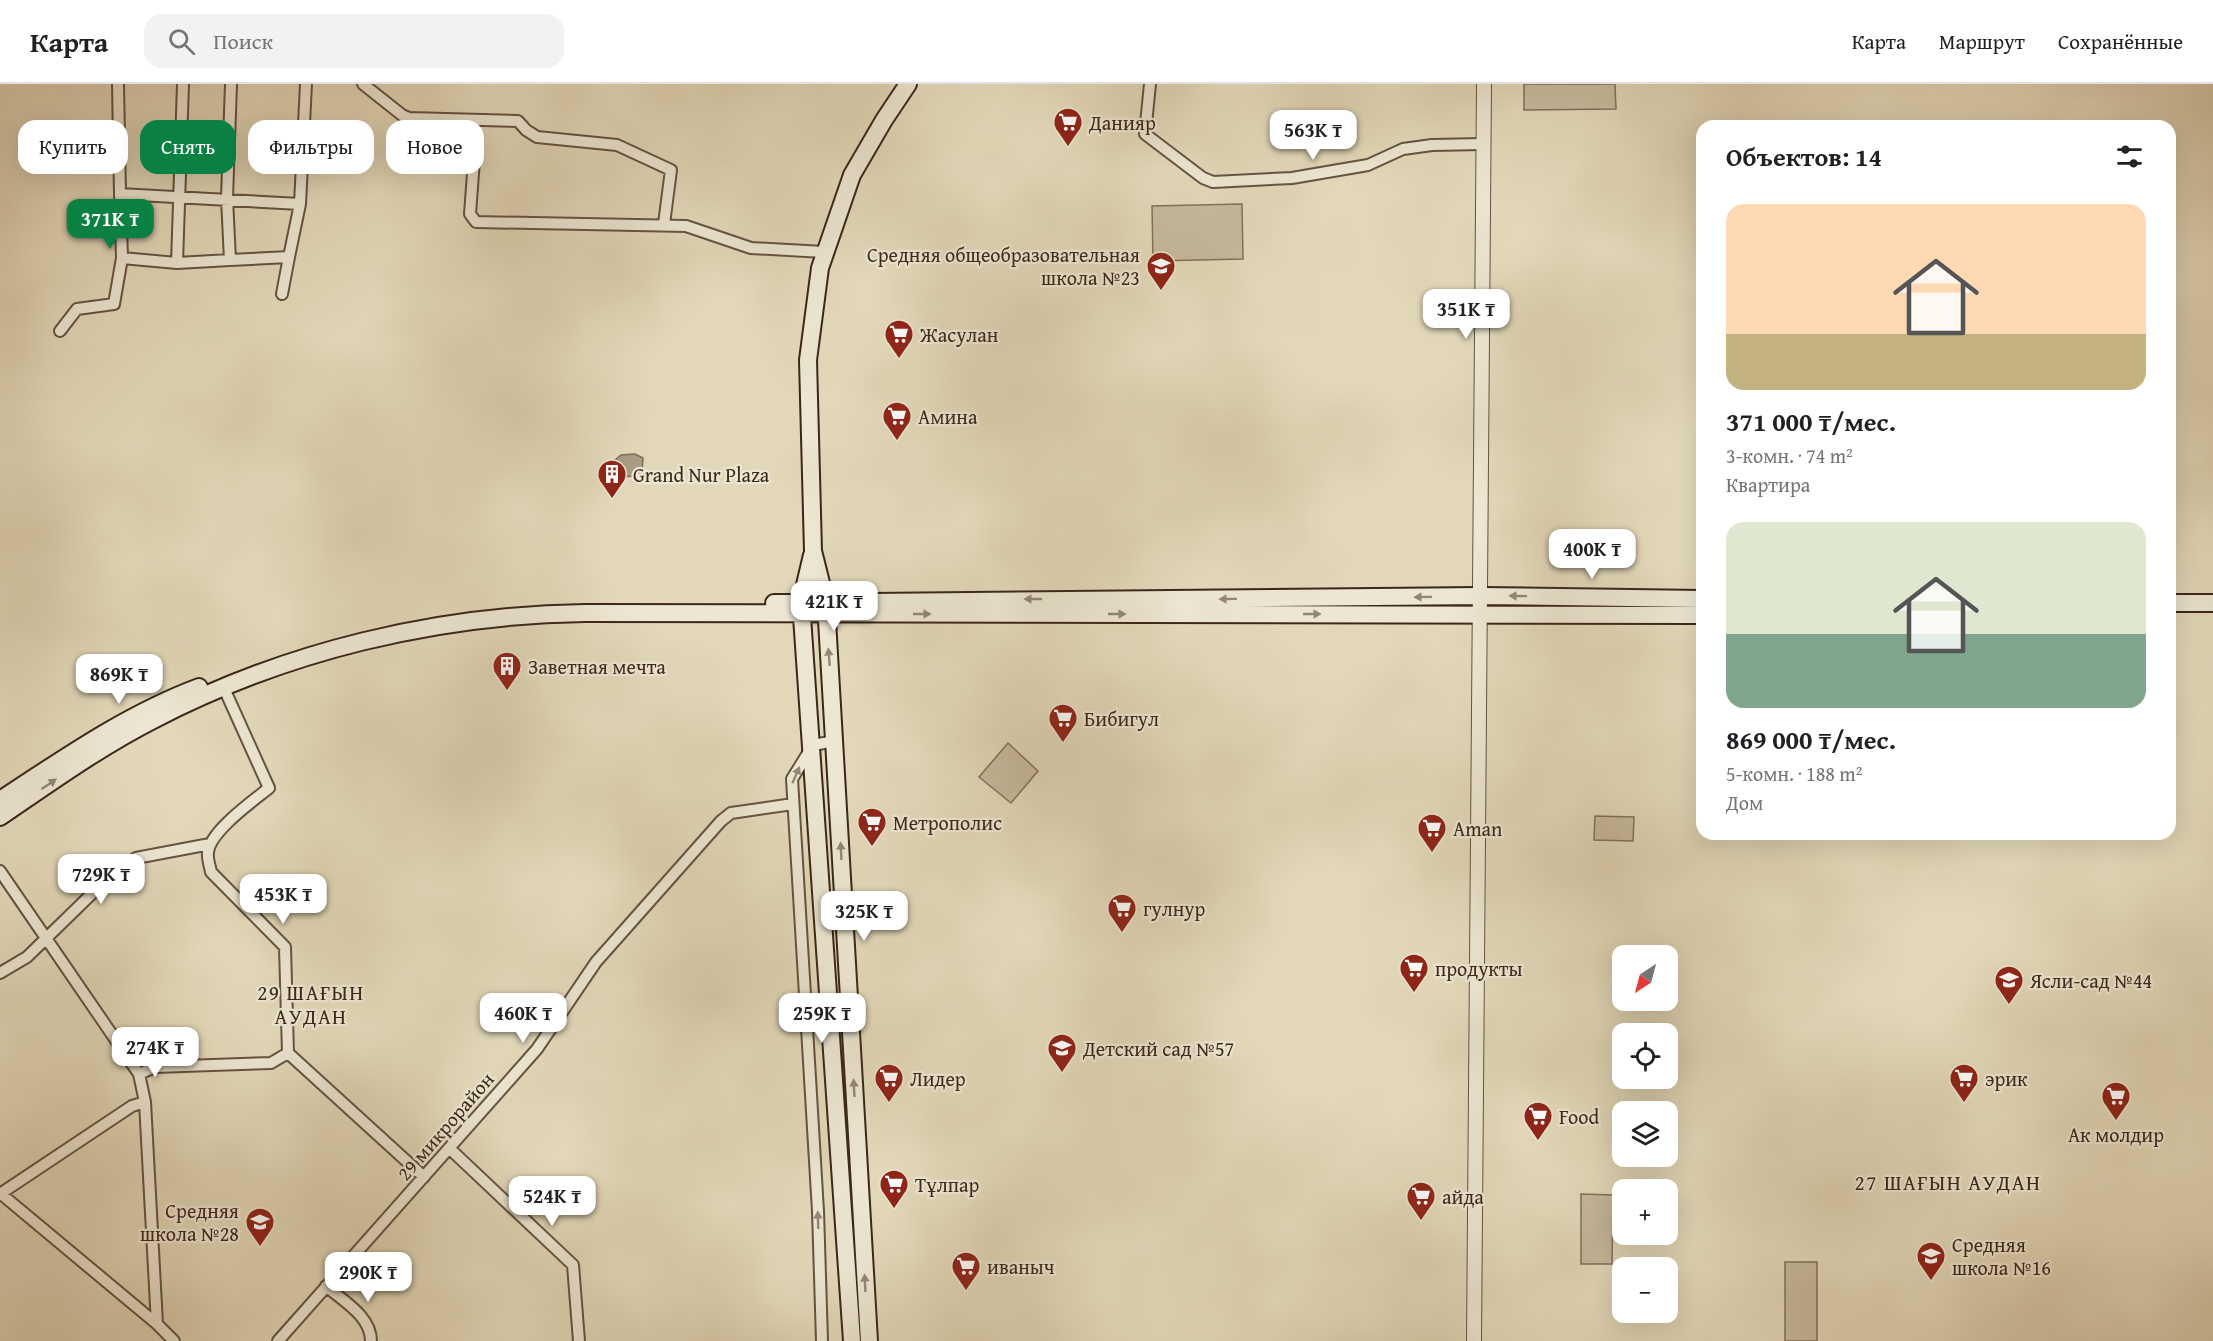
<!DOCTYPE html>
<html lang="ru">
<meta charset="utf-8">
<style>
:root{--surface:#fff;--page:#f2f2f2;--text:#202124;--muted:#757577;--line:#e0e0e0;--accent:#0b8043}
body{margin:0;font-family:"Gentium Book Plus",serif;background:var(--page);color:var(--text);height:100vh;display:flex;flex-direction:column;font-size:22px;white-space:nowrap}
*{box-sizing:border-box;margin:0}
p{font-size:20px;color:var(--muted)}
.icon{flex:none;width:33px;height:33px;fill:none;stroke:currentColor;stroke-width:2;stroke-linecap:round;stroke-linejoin:round}
.map{position:relative;flex:1;overflow:hidden}
.drawer{position:absolute;left:1696px;top:36px;width:480px;height:720px;display:flex;flex-direction:column;background:var(--surface);border-radius:18px;box-shadow:0 6px 24px #0002}
.drawer>*{flex:none}
.top-card{position:absolute;left:18px;top:36px;width:570px;height:54px;display:flex;gap:12px}
.needle{width:39px;rotate:216deg}
.fabs{position:absolute;left:1612px;top:861px;display:grid;gap:12px}
.fabs a{display:grid;place-items:center;width:66px;height:66px;border-radius:12px;background:var(--surface);box-shadow:0 6px 24px #0002;font-size:30px}
.price{position:absolute;translate:-50% -51px;padding:0 14px;border-radius:12px;background:#fff;color:#222;font-size:20px;line-height:39px;filter:drop-shadow(0 2px 3px #0008)}
.price::after{content:'';position:absolute;left:50%;top:36px;width:18px;height:14px;margin-left:-9px;background:inherit;clip-path:polygon(0 0,100% 0,50% 100%)}
.price.active{background:var(--accent);color:#fff}
ul{padding:0;list-style:none}
li{display:grid;align-content:center;gap:12px;height:318px;padding:0 30px}
li span{display:grid;place-items:center;height:186px;border-radius:18px;color:#555}
li>.icon{margin-inline-start:auto}
span .icon{width:108px;height:108px;fill:#fffc;stroke-width:1}
li b{font-size:26px}
h2{display:flex;justify-content:space-between;align-items:center;height:72px;padding:0 30px;font-size:26px}
.chip{padding:0 21px;border-radius:18px;background:var(--surface);box-shadow:0 6px 24px #0002;font-size:21px;line-height:54px}
.chip.active{background:var(--accent);color:#fff}
header{display:flex;align-items:center;gap:36px;box-sizing:border-box;height:84px;padding:0 30px;background:var(--surface);border-bottom:2px solid var(--line)}
header strong{font-size:28px}
nav{display:flex;gap:33px;margin-inline-start:auto;font-size:21px}
.search{width:420px;height:54px;background:var(--page);display:flex;align-items:center;gap:15px;box-sizing:border-box;padding:0 21px;border-radius:18px;color:var(--muted);font-size:22px}
.map>svg:first-child{display:block}
</style>
<header>
<strong>Карта</strong>
<div class="search"><svg class="icon" aria-label="search" viewBox="0 0 24 24"><circle cx="10" cy="10" r="6"/><path d="M15 15l6 6"/></svg>Поиск</div>
<nav><a>Карта</a><a>Маршрут</a><a>Сохранённые</a></nav>
</header>
<div class="map">
<svg width="2213" height="1257" viewBox="0 0 2213 1257">
<rect width="100%" height="100%" fill="#e2d8b9"/>
<filter id="stains"><feTurbulence type="fractalNoise" baseFrequency=".00333" numOctaves="4"/><feColorMatrix values="0 0 0 0 .2 0 0 0 0 .09 0 0 0 0 .02 0 0 0 .5 -.17"/></filter>
<radialGradient id="worn" r=".72"><stop offset=".6" stop-color="#630" stop-opacity="0"/><stop offset="1" stop-color="#630" stop-opacity=".3"/></radialGradient>
<path fill="#c6ba9e" stroke="#80705c" stroke-width="1.5" d="M1524,0H1615L1616,25L1524,26Z
M1242,120L1243,175L1153,177L1152,122Z
M1008,659L1038,687L1011,719L979,693Z
M1595,732L1634,733L1633,757L1594,756Z
M1581,1110L1613,1111L1612,1180H1581Z
M1785,1178H1817V1257H1785Z"/>
<path fill="#a99c83" stroke="#7d6d59" stroke-width="1.5" d="M621,371L635,370L643,374L642,389L639,392L617,393L614,390V377Z"/>
<g fill="none" stroke-linecap="round" stroke-linejoin="round">
<g stroke="#655342" stroke-width="14">
<path id="minor" d="M118,0L120,110L300,120L306,0
M363,0L402,31L409,34L518,37L526,46L537,53L617,61L671,86L664,140
M1150,0L1145,50L1203,94L1213,98L1292,94L1368,81L1403,65L1432,61L1483,60
M474,76L470,130L476,138L686,142L751,164L824,168
M120,110L122,174
M289,173L300,120
M230,176L289,173L282,210
M177,179L230,176L227,114L231,0
M60,247L77,225L114,220L122,174L177,179L183,0
M223,602L269,704C253,717 209,748 208,769C207,775 210,782 211,788L285,863L288,969L424,1093
M0,787L139,990L145,1018L157,1240L174,1257
M0,889L27,873L111,791L136,774L210,760
M139,990L155,983L271,979L288,969
M449,1064L573,1181L579,1257
M0,1109L157,1240
M0,1110L132,1022L145,1018
M326,1202C343,1217 371,1232 371,1257
M278,1257L537,965L596,878L721,737L731,729L793,720
M822,1257L818,1127L792,695L813,661L835,657"/>
</g>
<g stroke="#655342" stroke-width="16">
<path id="tertiary" d="M1474,1257L1484,0"/>
</g>
<g stroke="#3b271a" stroke-width="20">
<path id="secondary" d="M812,471L801,518L852,1257
M774,519L1481,512L1702,515
M2170,519H2213
M0,716C64,674 127,630 199,603
M0,733C50,699 100,663 153,636C286,567 436,531 585,529L1702,531
M869,1257L826,519L813,467L808,276L820,184L852,91L884,36L908,0"/>
</g>
<use href="#minor" stroke="#ece6d2" stroke-width="10"/>
<use href="#tertiary" stroke="#ece6d2" stroke-width="14"/>
<use href="#secondary" stroke="#ece6d2" stroke-width="16"/>
</g>
<defs><path id="oneway-solid" d="M-6-.8H1V-3.2L6.5 0L1 3.2V.8H-6Z" transform="scale(1.5)"/></defs>
<g fill="#948676">
<use href="#oneway-solid" transform="translate(1518 512) rotate(-179)"/>
<use href="#oneway-solid" transform="translate(1423 513) rotate(179)"/>
<use href="#oneway-solid" transform="translate(1033 515) rotate(-180)"/>
<use href="#oneway-solid" transform="translate(1228 515) rotate(179)"/>
<use href="#oneway-solid" transform="translate(922 530)"/>
<use href="#oneway-solid" transform="translate(1117 530)"/>
<use href="#oneway-solid" transform="translate(1312 530)"/>
<use href="#oneway-solid" transform="translate(829 573) rotate(-95)"/>
<use href="#oneway-solid" transform="translate(796 691) rotate(-66)"/>
<use href="#oneway-solid" transform="translate(49 700) rotate(-34)"/>
<use href="#oneway-solid" transform="translate(841 767) rotate(-93)"/>
<use href="#oneway-solid" transform="translate(854 1004) rotate(-93)"/>
<use href="#oneway-solid" transform="translate(818 1136) rotate(-92)"/>
<use href="#oneway-solid" transform="translate(865 1199) rotate(-93)"/>
</g>
<defs>
<g id="supermarket-pin" transform="scale(1.5)"><path d="M0 17L-7.5 6A9.5 9.5 0 1 1 7.5 6Z" fill="#8f2418" stroke="#ece6d2"/><path d="M-6-5.5h2.5l.6 2H6L4.5 2H-2.5L-4.4-4H-6ZM-1.5 3.2a1.3 1.3 0 1 0 .1 0ZM3 3.2a1.3 1.3 0 1 0 .1 0Z" fill="#fff"/></g>
<g id="school-pin" transform="scale(1.5)"><path d="M0 17L-7.5 6A9.5 9.5 0 1 1 7.5 6Z" fill="#8f2418" stroke="#ece6d2"/><path d="M0-5L7-2L0 1L-7-2ZM-4 1L0 2.5L4 1V4Q0 6-4 4Z" fill="#fff"/></g>
<g id="building-pin" transform="scale(1.5)"><path d="M0 17L-7.5 6A9.5 9.5 0 1 1 7.5 6Z" fill="#8f2418" stroke="#ece6d2"/><path d="M-4-6H4V6H1V3H-1V6H-4ZM-2.5-4.3h1.7v1.8h-1.7ZM.8-4.3h1.7v1.8H.8ZM-2.5-1h1.7V.8h-1.7ZM.8-1h1.7V.8H.8Z" fill="#fff"/></g>
</defs>
<g fill-rule="evenodd">
<use href="#supermarket-pin" x="1068" y="38"/>
<use href="#school-pin" x="1161" y="182"/>
<use href="#supermarket-pin" x="899" y="250"/>
<use href="#supermarket-pin" x="897" y="332"/>
<use href="#building-pin" x="612" y="390"/>
<use href="#building-pin" x="507" y="582"/>
<use href="#supermarket-pin" x="1063" y="634"/>
<use href="#supermarket-pin" x="872" y="738"/>
<use href="#supermarket-pin" x="1432" y="744"/>
<use href="#supermarket-pin" x="1122" y="824"/>
<use href="#supermarket-pin" x="1414" y="884"/>
<use href="#school-pin" x="2009" y="896"/>
<use href="#school-pin" x="1062" y="964"/>
<use href="#supermarket-pin" x="889" y="994"/>
<use href="#supermarket-pin" x="1964" y="994"/>
<use href="#supermarket-pin" x="2116" y="1012"/>
<use href="#supermarket-pin" x="1538" y="1032"/>
<use href="#supermarket-pin" x="894" y="1100"/>
<use href="#supermarket-pin" x="1421" y="1112"/>
<use href="#school-pin" x="260" y="1138"/>
<use href="#school-pin" x="1931" y="1172"/>
<use href="#supermarket-pin" x="966" y="1182"/>
</g>
<g text-anchor="middle" dominant-baseline="central" stroke-width="4.5" stroke-linejoin="round" paint-order="stroke">
<g font-size="20" fill="#3b271a" stroke="#ece6d2" text-anchor="start">
<text x="1089" y="38">Данияр</text>
<text x="1140" y="170" text-anchor="end">Средняя общеобразовательная<tspan x="1140" dy="23">школа №23</tspan></text>
<text x="920" y="250">Жасулан</text>
<text x="918" y="332">Амина</text>
<text x="633" y="390">Grand Nur Plaza</text>
<text x="528" y="582">Заветная мечта</text>
<text x="1084" y="634">Бибигул</text>
<text x="893" y="738">Метрополис</text>
<text x="1453" y="744">Aman</text>
<text x="1143" y="824">гулнур</text>
<text x="1435" y="884">продукты</text>
<text x="2030" y="896">Ясли-сад №44</text>
<text x="1083" y="964">Детский сад №57</text>
<text x="910" y="994">Лидер</text>
<text x="1985" y="994">эрик</text>
<text x="1559" y="1032">Food</text>
<text x="2116" y="1050" text-anchor="middle">Ак молдир</text>
<text x="915" y="1100">Тұлпар</text>
<text x="1442" y="1112">айда</text>
<text x="239" y="1126" text-anchor="end">Средняя<tspan x="239" dy="23">школа №28</tspan></text>
<text x="1952" y="1160">Средняя<tspan x="1952" dy="23">школа №16</tspan></text>
<text x="987" y="1182">иваныч</text>
</g>
<g font-size="20" fill="#3b271a" stroke="#ece6d2">
<text transform="translate(445 1042) rotate(-49)">29 микрорайон</text>
</g>
<g font-size="21" letter-spacing="1.5" fill="#3b271a" stroke="#ece6d2">
<text x="311" y="908">29 ШАҒЫН<tspan x="311" dy="24">АУДАН</tspan></text>
<text x="1948" y="1098">27 ШАҒЫН АУДАН</text>
</g>
</g>
<rect width="100%" height="100%" filter="url(#stains)"/>
<rect width="100%" height="100%" fill="url(#worn)"/>
</svg>
<div class="fabs">
<a><svg class="needle" viewBox="-14 -14 28 28"><path d="M0-13l5 13h-10z" fill="#e53935"/><path d="M0 13l5-13h-10z" fill="#757577"/></svg></a>
<a><svg class="icon" aria-label="locate" viewBox="0 0 24 24"><circle cx="12" cy="12" r="6"/><path d="M12 2v4M12 18v4M2 12h4M18 12h4"/></svg></a>
<a><svg class="icon" aria-label="layers" viewBox="0 0 24 24"><path d="M12 4l9 5-9 5-9-5zM3 14l9 5 9-5"/></svg></a>
<a>+</a>
<a>−</a>
</div>
<b class="price" style="left:1313px;top:77px">563K ₸</b>
<b class="price active" style="left:110px;top:166px">371K ₸</b>
<b class="price" style="left:1466px;top:256px">351K ₸</b>
<b class="price" style="left:1592px;top:496px">400K ₸</b>
<b class="price" style="left:834px;top:548px">421K ₸</b>
<b class="price" style="left:119px;top:621px">869K ₸</b>
<b class="price" style="left:101px;top:821px">729K ₸</b>
<b class="price" style="left:283px;top:841px">453K ₸</b>
<b class="price" style="left:864px;top:858px">325K ₸</b>
<b class="price" style="left:523px;top:960px">460K ₸</b>
<b class="price" style="left:822px;top:960px">259K ₸</b>
<b class="price" style="left:155px;top:994px">274K ₸</b>
<b class="price" style="left:552px;top:1143px">524K ₸</b>
<b class="price" style="left:368px;top:1219px">290K ₸</b>
<div class="top-card">
<a class="chip">Купить</a>
<a class="chip active">Снять</a>
<a class="chip">Фильтры</a>
<a class="chip">Новое</a>
</div>
<section class="drawer">
<h2>Объектов: 14<svg class="icon" aria-label="filters" viewBox="0 0 24 24"><path d="M4 7h16M4 17h16"/><circle cx="9" cy="7" r="2"/><circle cx="15" cy="17" r="2"/></svg></h2>
<ul>
<li><span style="background:linear-gradient(#ffd9b3 70%,#c2b280 0)"><svg class="icon" aria-label="home" viewBox="0 0 24 24"><path d="M3 11l9-7 9 7M6 9v11h12V9"/></svg></span><div><b>371 000 ₸/мес.</b><p>3-комн. · 74 m²</p><p>Квартира</p></div></li>
<li><span style="background:linear-gradient(#dfe7d0 60%,#7fa58c 0)"><svg class="icon" aria-label="home" viewBox="0 0 24 24"><path d="M3 11l9-7 9 7M6 9v11h12V9"/></svg></span><div><b>869 000 ₸/мес.</b><p>5-комн. · 188 m²</p><p>Дом</p></div></li>
</ul>
</section>
</div>
